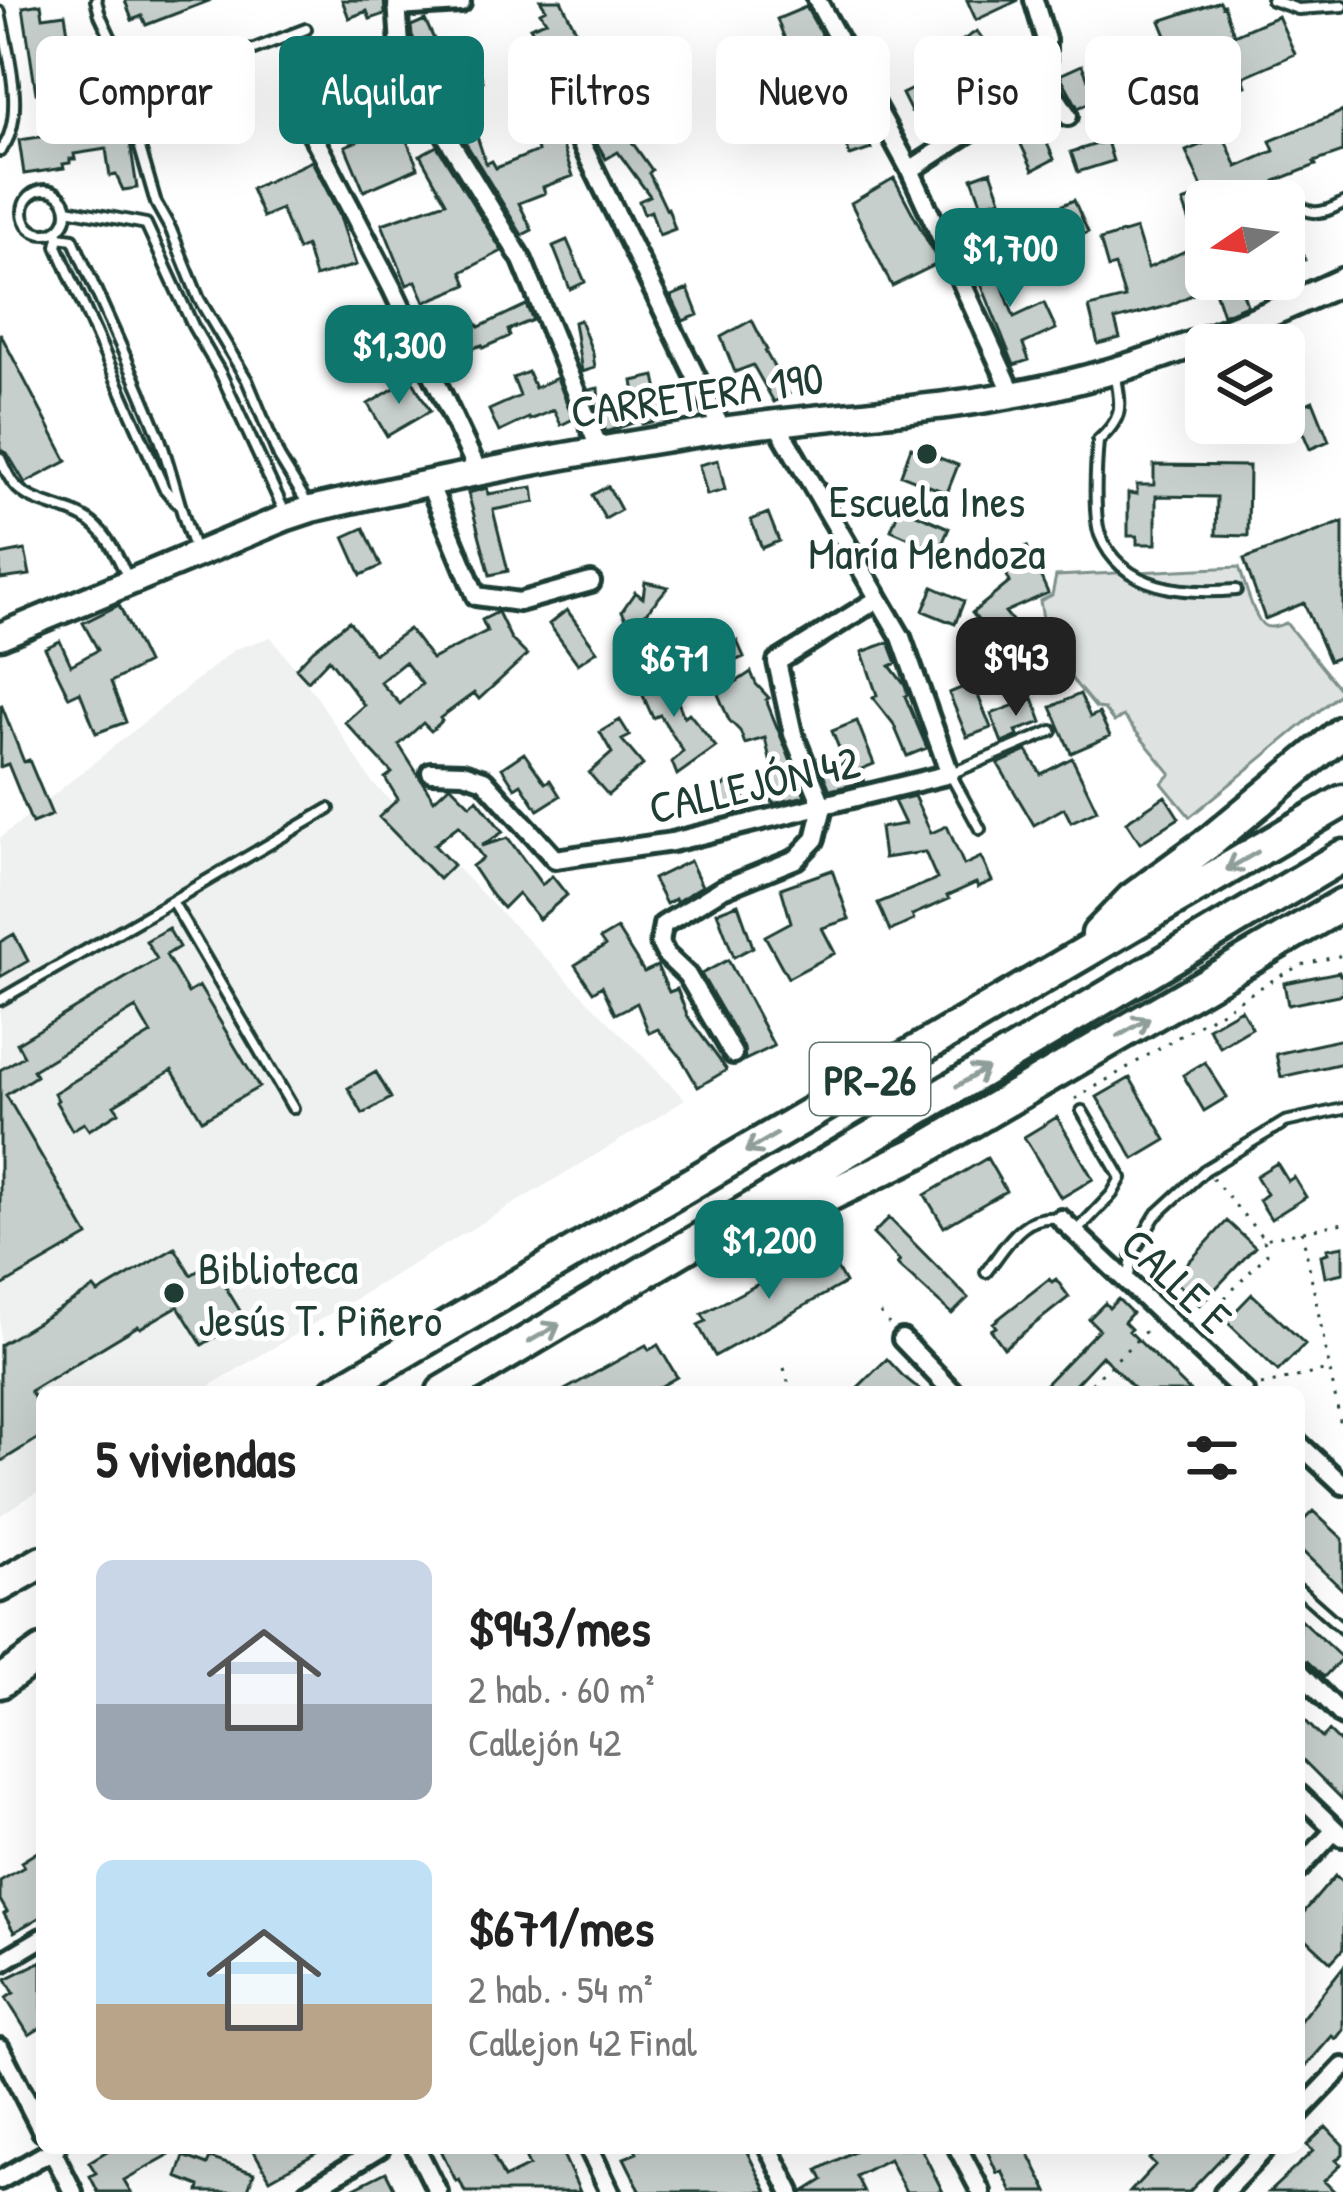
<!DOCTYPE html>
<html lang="es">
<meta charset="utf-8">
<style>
:root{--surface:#fff;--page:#f6f6f6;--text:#222;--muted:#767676;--accent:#0f766e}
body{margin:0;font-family:"Patrick Hand",sans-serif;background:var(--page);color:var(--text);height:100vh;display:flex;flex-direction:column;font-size:45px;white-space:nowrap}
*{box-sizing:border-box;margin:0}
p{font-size:39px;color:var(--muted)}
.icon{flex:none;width:66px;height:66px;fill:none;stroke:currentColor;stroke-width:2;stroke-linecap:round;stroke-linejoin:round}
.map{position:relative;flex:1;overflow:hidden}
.panel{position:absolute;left:36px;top:1386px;width:1269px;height:768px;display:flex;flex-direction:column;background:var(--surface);border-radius:18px;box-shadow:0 12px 48px #0002}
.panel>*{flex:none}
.guide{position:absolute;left:36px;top:36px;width:1272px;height:108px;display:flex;gap:24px}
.needle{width:78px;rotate:257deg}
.buttons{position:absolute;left:1185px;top:180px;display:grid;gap:24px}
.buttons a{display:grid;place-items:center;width:120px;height:120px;border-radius:18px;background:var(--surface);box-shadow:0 12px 48px #0002;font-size:60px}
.price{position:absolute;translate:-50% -102px;padding:0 27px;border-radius:24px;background:var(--accent);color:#fff;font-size:39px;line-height:78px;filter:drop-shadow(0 3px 6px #0008)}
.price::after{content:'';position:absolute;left:50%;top:72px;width:36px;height:27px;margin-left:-18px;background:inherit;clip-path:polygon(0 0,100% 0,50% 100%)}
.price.active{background:#222;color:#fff}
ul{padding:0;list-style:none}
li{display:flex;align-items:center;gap:36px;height:300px;padding:0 60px}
li span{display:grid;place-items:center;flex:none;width:336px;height:240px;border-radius:18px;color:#555}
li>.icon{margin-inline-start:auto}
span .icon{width:144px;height:144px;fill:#fffc;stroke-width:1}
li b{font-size:51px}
h2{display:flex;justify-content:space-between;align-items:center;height:144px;padding:0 60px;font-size:51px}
.pill{padding:0 42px;border-radius:18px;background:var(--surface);box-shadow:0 12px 48px #0002;font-size:42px;line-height:108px}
.pill.active{background:var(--accent);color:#fff}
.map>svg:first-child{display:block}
</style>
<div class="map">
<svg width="1343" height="2192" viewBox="0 0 1343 2192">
<rect width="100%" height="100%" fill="#fff"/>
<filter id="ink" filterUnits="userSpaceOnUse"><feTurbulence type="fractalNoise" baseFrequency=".00833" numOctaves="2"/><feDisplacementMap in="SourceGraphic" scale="24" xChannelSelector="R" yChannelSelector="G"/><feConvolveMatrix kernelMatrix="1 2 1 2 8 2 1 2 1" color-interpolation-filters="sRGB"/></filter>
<g filter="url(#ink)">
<path fill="#eef1f0" d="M271,637L317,697L372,782L685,1099L649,1123L199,1392H42V1489L0,1515V838L235,649Z"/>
<path fill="#dee3e2" stroke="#7e908b" stroke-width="3" d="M1239,567C1244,579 1254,621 1265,626C1272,629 1280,625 1286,623L1342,692L1190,817L1162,783L1171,774L1123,716L1114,722L1104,709L1096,708L1055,659L1045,630L1040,601L1052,595L1056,576Z"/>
<path fill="#c7cfcc" stroke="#1f3d34" stroke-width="3" fill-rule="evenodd" d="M125,0H208L209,1L146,25L142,16L132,20Z
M342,0H384L385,14L370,19L367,11L349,18Z
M540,0H561L598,75L578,86L563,57L550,61L530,27L546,21L540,12L546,9Z
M967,0H1019L976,20Z
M1220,1L1222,6L1224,5L1234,35L1278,16L1295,54L1243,77L1246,86L1216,98L1209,82L1171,93L1170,90L1120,106L1111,80L1176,60L1160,21Z
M41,4L43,17L65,14L78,95L83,94L84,105L103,102L104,113L125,109L137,188L123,190L116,175L110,176L106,149L74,154L75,159H70V163L63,164L64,168L24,174L19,140L61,134L54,91L36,93L23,7Z
M806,7L823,37L842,87L847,85L871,149L850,156L839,124L821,131L807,93L802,95L788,58L792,57L777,19Z
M425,20L443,58L426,66L412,35L411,26Z
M977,31L1002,66L1012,60L1024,81L964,120L947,91L981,71L960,42Z
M477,64L483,81L446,92L440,75Z
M1082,65L1088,79L1094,76L1103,96L1078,108L1060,75Z
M933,79L942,96L911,112L902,94Z
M633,92L651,127L629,138L652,170L649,173L666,209L668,208L675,229L659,235L651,211L644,214L639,201L650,196L618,152L606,159L586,124L617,106L615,101Z
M1043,101L1059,124L1042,132L1054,159L1033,170L1010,121Z
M1343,111V152L1314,162L1316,165L1275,181L1280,194L1279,201H1208L1206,196V288L1168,306L1115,320L1120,338L1098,344L1089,307L1125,298L1115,266L1108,268L1100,240L1136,229L1148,268L1198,245L1183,202L1205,194L1186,151L1223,135L1237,167L1274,151L1270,141Z
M471,118L486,164L492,161L496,168L538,151L534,140L558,132L573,176L543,187L545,193L519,203L532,230L522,235L454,124Z
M400,124L418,168L364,191L345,146Z
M1107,141L1113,161L1078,172L1071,152Z
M437,146L502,251L462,272L467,285L425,302L416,281L407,285L382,224L446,202L420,155Z
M312,161L339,214L356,265L315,277L306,246L298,250L281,209L263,217L251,189Z
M991,171L1001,199L982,205L972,178Z
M894,178L939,263L892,286L851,203Z
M1074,200L1088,232L1061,245L1046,212Z
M1284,207L1305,260L1284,268Z
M567,240L585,282L570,289L553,246Z
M988,247L1014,317L1044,303L1056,329L1023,344L1029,360L1014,365L969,254Z
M1211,279H1238L1247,305L1223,315Z
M688,289L698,315L683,321L671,296Z
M526,305L533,320L508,330L510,336L483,348L482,345L440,359L435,344L456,338L447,326L467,311L479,327Z
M580,320L593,354L595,368L582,372L574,322Z
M752,320L767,350L765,351L789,394L774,402L753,365L735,372L721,337Z
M0,333L67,461L25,483L7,453L0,450Z
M528,372L535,388L557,378L573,419L561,425L554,410L530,420L529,418L499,432L489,410L520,396L513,378Z
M655,376L664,419L642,424L641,420L606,432L589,390L598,388L599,406L635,393L633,381Z
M411,378L430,411L387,436L368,404Z
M1313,401L1329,441L1310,449L1303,433L1293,437L1286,419L1296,415L1294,409Z
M911,447L958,465L947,493L901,475Z
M718,460L725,490L707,495L699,465Z
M1154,465L1249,466L1248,536L1216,535L1217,497L1156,496V544H1137V536H1128V493L1137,494V485H1154Z
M608,486L621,510L605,519L592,495Z
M533,487L535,502L493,510L508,571L490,575L468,493L487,488L488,494Z
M900,507L949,528L939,551L891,530Z
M768,513L779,541L762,548L751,520Z
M1343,522V656L1329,661L1304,603L1265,619L1244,559Z
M364,528L381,566L361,575L344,537Z
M1027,546L1048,593L1005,612L1045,661L1025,677L972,613L1010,582L999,558Z
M25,550L30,575L0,579V555Z
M645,582L668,587L632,630L622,611L635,592L643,598Z
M933,587L964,601L955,624L923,611Z
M119,605L147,663L111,682L126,722L96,733L80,692L69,697L45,648L60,641L71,665L98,650L83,623Z
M567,610L597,651L578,664L549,624Z
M498,612L511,639L527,655L479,699L474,693L440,718L442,721L431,731L423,723L399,745L434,800L450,785L470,805L477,799L503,832L481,846L508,838L542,885L552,876L567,895L539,919L518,893L503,908L492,896L472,866L483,858L459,825L434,845L453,865L439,879L379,817L398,799L385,778L392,773L345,722L364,705L329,659L308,681L296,668L313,650L349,621L374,654L409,629L432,659L487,631L482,620ZM405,662L422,684L400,704L380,682Z
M737,641L744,657L689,680L677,667Z
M889,642L897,663L890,666L904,684L908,694L905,696L927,748L907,756L893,723L873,698L877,695L862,652Z
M652,667L676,697L684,717L689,713L716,747L677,775L672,762L683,751L660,715L653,718L634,675Z
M751,672L756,684L769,698L766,700L805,796L773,804L767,779L774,777L765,738L745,744L740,731L729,720L718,694Z
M973,683L991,728L967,737L949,693Z
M1080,694L1090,717L1099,713L1110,736L1071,753L1051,707Z
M1033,698L1042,722L1016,731L1018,736L1002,743L991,714Z
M1,704L24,762L29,760L52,815L32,823L8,764L0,767Z
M620,720L630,736L622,740L643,765L608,795L589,773L612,753L600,732Z
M857,721L874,764L859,770L865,782L830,790L823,773L845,763L832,731Z
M1027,751L1041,774L1072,758L1097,810L1071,822L1064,808L1034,825L998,764Z
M524,753L545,783L550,780L560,796L538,810L521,784L515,788L502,768Z
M728,783H734L746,800V806L732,814L716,791Z
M914,796L931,833L947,826L964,865L981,857L992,881L978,887L976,883L947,896L949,899L912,915L914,920L890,931L878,903L937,879L925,852L884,858L880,828L905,824L894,801Z
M1165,796L1179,818L1140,843L1126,822Z
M690,861L702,886L676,902L675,899L666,904L653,879Z
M832,870L849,919L822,928L835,953L788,978L765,936L791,922L781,888Z
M738,904L753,947L734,957L717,912Z
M168,928L179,947L166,955L188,993L199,986L259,1087L202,1120L172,1070L114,1105L119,1112L89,1130L84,1123L72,1130L56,1102L58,1100L54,1093L151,1034L136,1008L33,1070L36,1076L6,1095L88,1236L0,1287V1070L24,1056L17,1043L157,959L146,941Z
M617,929L644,972L657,966L669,992L677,989L688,1017L726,1069L725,1071L698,1087L680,1056L658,1029L649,1033L637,1003L615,1014L602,986L593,992L575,965L605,946L600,939Z
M14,934L28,961L0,977V942Z
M728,960L774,1046L745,1060L744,1048L701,974Z
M1339,972L1340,975H1343V994L1288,1005L1284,983Z
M1241,1009L1252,1028L1220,1047L1208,1028Z
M1343,1039V1063L1281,1077L1276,1054Z
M1205,1062L1227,1097L1204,1111L1183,1075Z
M376,1072L391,1098L363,1114L348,1088Z
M1130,1078L1166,1140L1134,1159L1097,1097Z
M1057,1117L1093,1179L1061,1198L1024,1137Z
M987,1158L1006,1191L944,1227L925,1195Z
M1277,1163L1288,1181L1294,1177L1306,1197L1271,1219L1259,1200L1267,1194L1256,1176Z
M889,1218L968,1298L952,1314L897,1264L900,1261L873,1234Z
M1227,1221L1255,1247L1200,1305L1173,1279Z
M1343,1246V1273L1325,1277L1321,1255L1328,1253L1327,1249Z
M175,1248L191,1275L211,1263L245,1319L202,1345L178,1306L140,1328L138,1326L30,1391L42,1411V1436L0,1462V1345L94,1288L98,1293Z
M816,1253L819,1258L828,1253L845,1283L715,1356L698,1325L706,1321L702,1314Z
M1049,1279L1052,1282L1056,1279L1069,1297L1004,1348L991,1330L996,1327L993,1323Z
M1252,1294L1305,1344L1278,1371L1226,1321Z
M1118,1299L1132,1313L1124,1322L1131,1329L1129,1331L1191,1392H1138L1102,1356L1068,1392H1038L1099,1329L1089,1319L1105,1303L1109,1308Z
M646,1345L649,1350L658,1345L677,1377L651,1392H561Z
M887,1359L903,1376L923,1392H853Z
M1313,1511L1343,1539V1590L1299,1548V1525Z
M1299,1618L1342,1658L1324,1677L1307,1661L1299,1659Z
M1299,1714L1322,1738L1329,1731L1343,1745V1800L1299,1756Z
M42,1849V1916L14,1932L4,1914L7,1912L0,1900V1881L24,1867L21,1862Z
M1335,1876L1343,1883V1949L1331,1962L1299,1932V1918Z
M42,1961V2027L29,2035L6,1998L14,1993L6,1979Z
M1343,1967V2030L1336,2039L1332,2036L1299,2074V2022Z
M1326,2127L1343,2145V2154L1336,2160L1341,2165L1324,2181L1335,2192H1269L1313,2151L1307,2145Z
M112,2148H181L124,2180L131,2192H98L90,2176L96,2173L89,2162Z
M252,2148H325L270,2179Z
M440,2148H490L504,2178L529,2166L521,2148H560L580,2192H465L459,2179L456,2181Z
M635,2148H745L767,2192H641L624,2158L637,2153Z
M860,2148H921L943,2192H906L889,2159L856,2176L864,2192H804L823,2180L818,2170Z
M986,2148H1026L1048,2192H1012L1002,2171L997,2173Z
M1160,2148H1231L1189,2192H1130L1155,2165L1149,2159Z
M184,2156L207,2165L210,2158L254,2173L247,2192H199L200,2186L177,2177Z
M386,2172L396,2192H346Z"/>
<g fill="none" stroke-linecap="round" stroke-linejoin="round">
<g stroke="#1f3d34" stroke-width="16">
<path id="lane" d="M96,0L100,15L137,94L134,108L138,141L156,203L171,230L199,299L247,380L279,457L307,503
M1272,0L1298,9L1343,6
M0,12C7,51 28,119 0,151
M137,94L306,29
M23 212a22 22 0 1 1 44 0a22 22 0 1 1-44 0Z
M1287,198C1310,215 1317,217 1343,203
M67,209L146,224L193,326L221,374L286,515
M57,231L59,237L57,246L164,488L177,503
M59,237L73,239C101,303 131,366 157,431C172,469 179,509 194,547
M1116,378C1122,409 1122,419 1098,441C1096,464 1093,515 1100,535C1122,591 1186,594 1236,590
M0,458C4,466 8,477 14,484C32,507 69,505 92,523C110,537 119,560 129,580
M980,829L950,774L1052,731
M172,901L329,809
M0,1000L172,901L293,1108
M1076,1232L1112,1194L1121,1178L1082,1111
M986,1272C1007,1245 1023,1211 1061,1219
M1128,1281L1133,1253L1155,1216L1205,1170L1285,1122L1343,1109
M1299,1590L1343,1629"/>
</g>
<g stroke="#1f3d34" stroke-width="26">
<path id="street" d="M397,0L401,62L522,260L599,448
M817,0L910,170L1013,394
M397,7L461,3
M548,75L722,430
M1046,82L1068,116
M309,128L392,288L478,471
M910,170L1046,82V40L1034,0
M429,483L476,596L519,602L591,582
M431,772L463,773L484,780L555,859L672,842L950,774L901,637L776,423
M733,1054L687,975L666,955L660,943L663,925L722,889L796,859L815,839L823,807L793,734L777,662L878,599
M1061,1219L1244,1392
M902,1339L953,1392
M1299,1444L1343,1485
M1299,1671L1343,1716
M1299,1795L1343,1837
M1299,1869L1335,1830
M0,1963L42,1938
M0,2048L42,2131
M1299,2113L1343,2067
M51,2148L73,2192
M416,2148L438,2192
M589,2148L610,2192
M769,2148L791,2192
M958,2148L981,2192
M0,2180L56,2148
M308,2192L380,2148
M1224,2192L1266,2148"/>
</g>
<g stroke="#1f3d34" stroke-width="33">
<path id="secondary" d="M0,636L287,517L311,509C445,478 579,451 715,431C826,414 941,412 1051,387C1153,364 1248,325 1343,281"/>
</g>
<g stroke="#1f3d34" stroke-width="39">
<path id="highway" d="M1098,934L1132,899L1211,841L1343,732
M729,1240L772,1223L919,1152L1343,904
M336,1392L1343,801
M443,1392L1343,856
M0,1586L42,1562
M0,1682L42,1652"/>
</g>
<path stroke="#1f3d34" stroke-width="3" stroke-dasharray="3 9" stroke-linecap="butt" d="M1075,1099L1278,977L1301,965L1343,955
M1212,1178L1264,1239L1343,1223
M1302,1231L1343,1436
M880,1313L889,1324
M1200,1324L1267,1254L1264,1240
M784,1368L791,1392
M1261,1385L1328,1370
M1083,1392L1148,1329"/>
<use href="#lane" stroke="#fff" stroke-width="8"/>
<use href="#street" stroke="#fff" stroke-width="16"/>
<use href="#secondary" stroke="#fff" stroke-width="24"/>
<use href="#highway" stroke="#fff" stroke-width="30"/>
</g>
<defs><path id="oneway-shaft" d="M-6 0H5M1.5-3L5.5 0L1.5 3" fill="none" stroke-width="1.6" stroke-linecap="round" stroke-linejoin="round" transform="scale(3)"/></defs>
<g stroke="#8f9e9a">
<use href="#oneway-shaft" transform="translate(1242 861) rotate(150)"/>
<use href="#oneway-shaft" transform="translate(1134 1027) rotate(-30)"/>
<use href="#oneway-shaft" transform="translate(972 1077) rotate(-31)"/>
<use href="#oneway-shaft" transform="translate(761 1143) rotate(150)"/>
<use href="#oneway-shaft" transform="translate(544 1333) rotate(-30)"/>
</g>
</g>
<g fill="#1f3d34" stroke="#fff" stroke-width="4.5">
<circle cx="927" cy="454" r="12"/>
<circle cx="174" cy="1293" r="12"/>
</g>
<g text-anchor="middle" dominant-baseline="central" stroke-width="10" stroke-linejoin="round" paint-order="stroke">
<rect fill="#fff" stroke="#627771" stroke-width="3" x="810" y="1043" width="120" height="72" rx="9"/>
<g font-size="42" font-weight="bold" fill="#1f3d34">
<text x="870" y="1079">PR-26</text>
</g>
<g font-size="45" fill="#1f3d34" stroke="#fff">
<text transform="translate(697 394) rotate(-8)">CARRETERA 190</text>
<text transform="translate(754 784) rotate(-13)">CALLEJÓN 42</text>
<text transform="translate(1177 1280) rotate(43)">CALLE E</text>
</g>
<g font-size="45" fill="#1f3d34" stroke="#fff">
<text x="927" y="500">Escuela Ines<tspan x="927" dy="52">María Mendoza</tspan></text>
<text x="198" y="1267" text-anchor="start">Biblioteca<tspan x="198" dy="52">Jesús T. Piñero</tspan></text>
</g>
</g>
</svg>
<div class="buttons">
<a><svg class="needle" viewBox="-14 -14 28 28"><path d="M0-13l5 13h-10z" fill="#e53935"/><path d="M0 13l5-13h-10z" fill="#767676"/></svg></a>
<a><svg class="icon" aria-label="layers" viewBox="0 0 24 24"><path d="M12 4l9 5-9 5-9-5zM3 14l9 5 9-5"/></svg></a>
</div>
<b class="price" style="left:1010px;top:310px">$1,700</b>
<b class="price" style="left:399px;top:407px">$1,300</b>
<b class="price active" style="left:1016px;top:719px">$943</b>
<b class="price" style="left:674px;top:720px">$671</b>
<b class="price" style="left:769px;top:1302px">$1,200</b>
<div class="guide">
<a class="pill">Comprar</a>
<a class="pill active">Alquilar</a>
<a class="pill">Filtros</a>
<a class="pill">Nuevo</a>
<a class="pill">Piso</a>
<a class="pill">Casa</a>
</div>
<section class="panel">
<h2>5 viviendas<svg class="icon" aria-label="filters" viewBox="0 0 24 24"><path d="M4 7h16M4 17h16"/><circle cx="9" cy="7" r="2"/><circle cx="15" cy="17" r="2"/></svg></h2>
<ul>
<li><span style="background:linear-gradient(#c9d6e8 60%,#9aa5b1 0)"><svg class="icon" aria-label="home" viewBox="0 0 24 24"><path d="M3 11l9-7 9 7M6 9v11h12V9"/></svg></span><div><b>$943/mes</b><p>2 hab. · 60 m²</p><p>Callejón 42</p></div></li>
<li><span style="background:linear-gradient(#bfe0f5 60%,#b9a48a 0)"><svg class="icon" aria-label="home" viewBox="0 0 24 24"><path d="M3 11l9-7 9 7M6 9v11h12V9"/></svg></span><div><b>$671/mes</b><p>2 hab. · 54 m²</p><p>Callejon 42 Final</p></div></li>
</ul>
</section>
</div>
